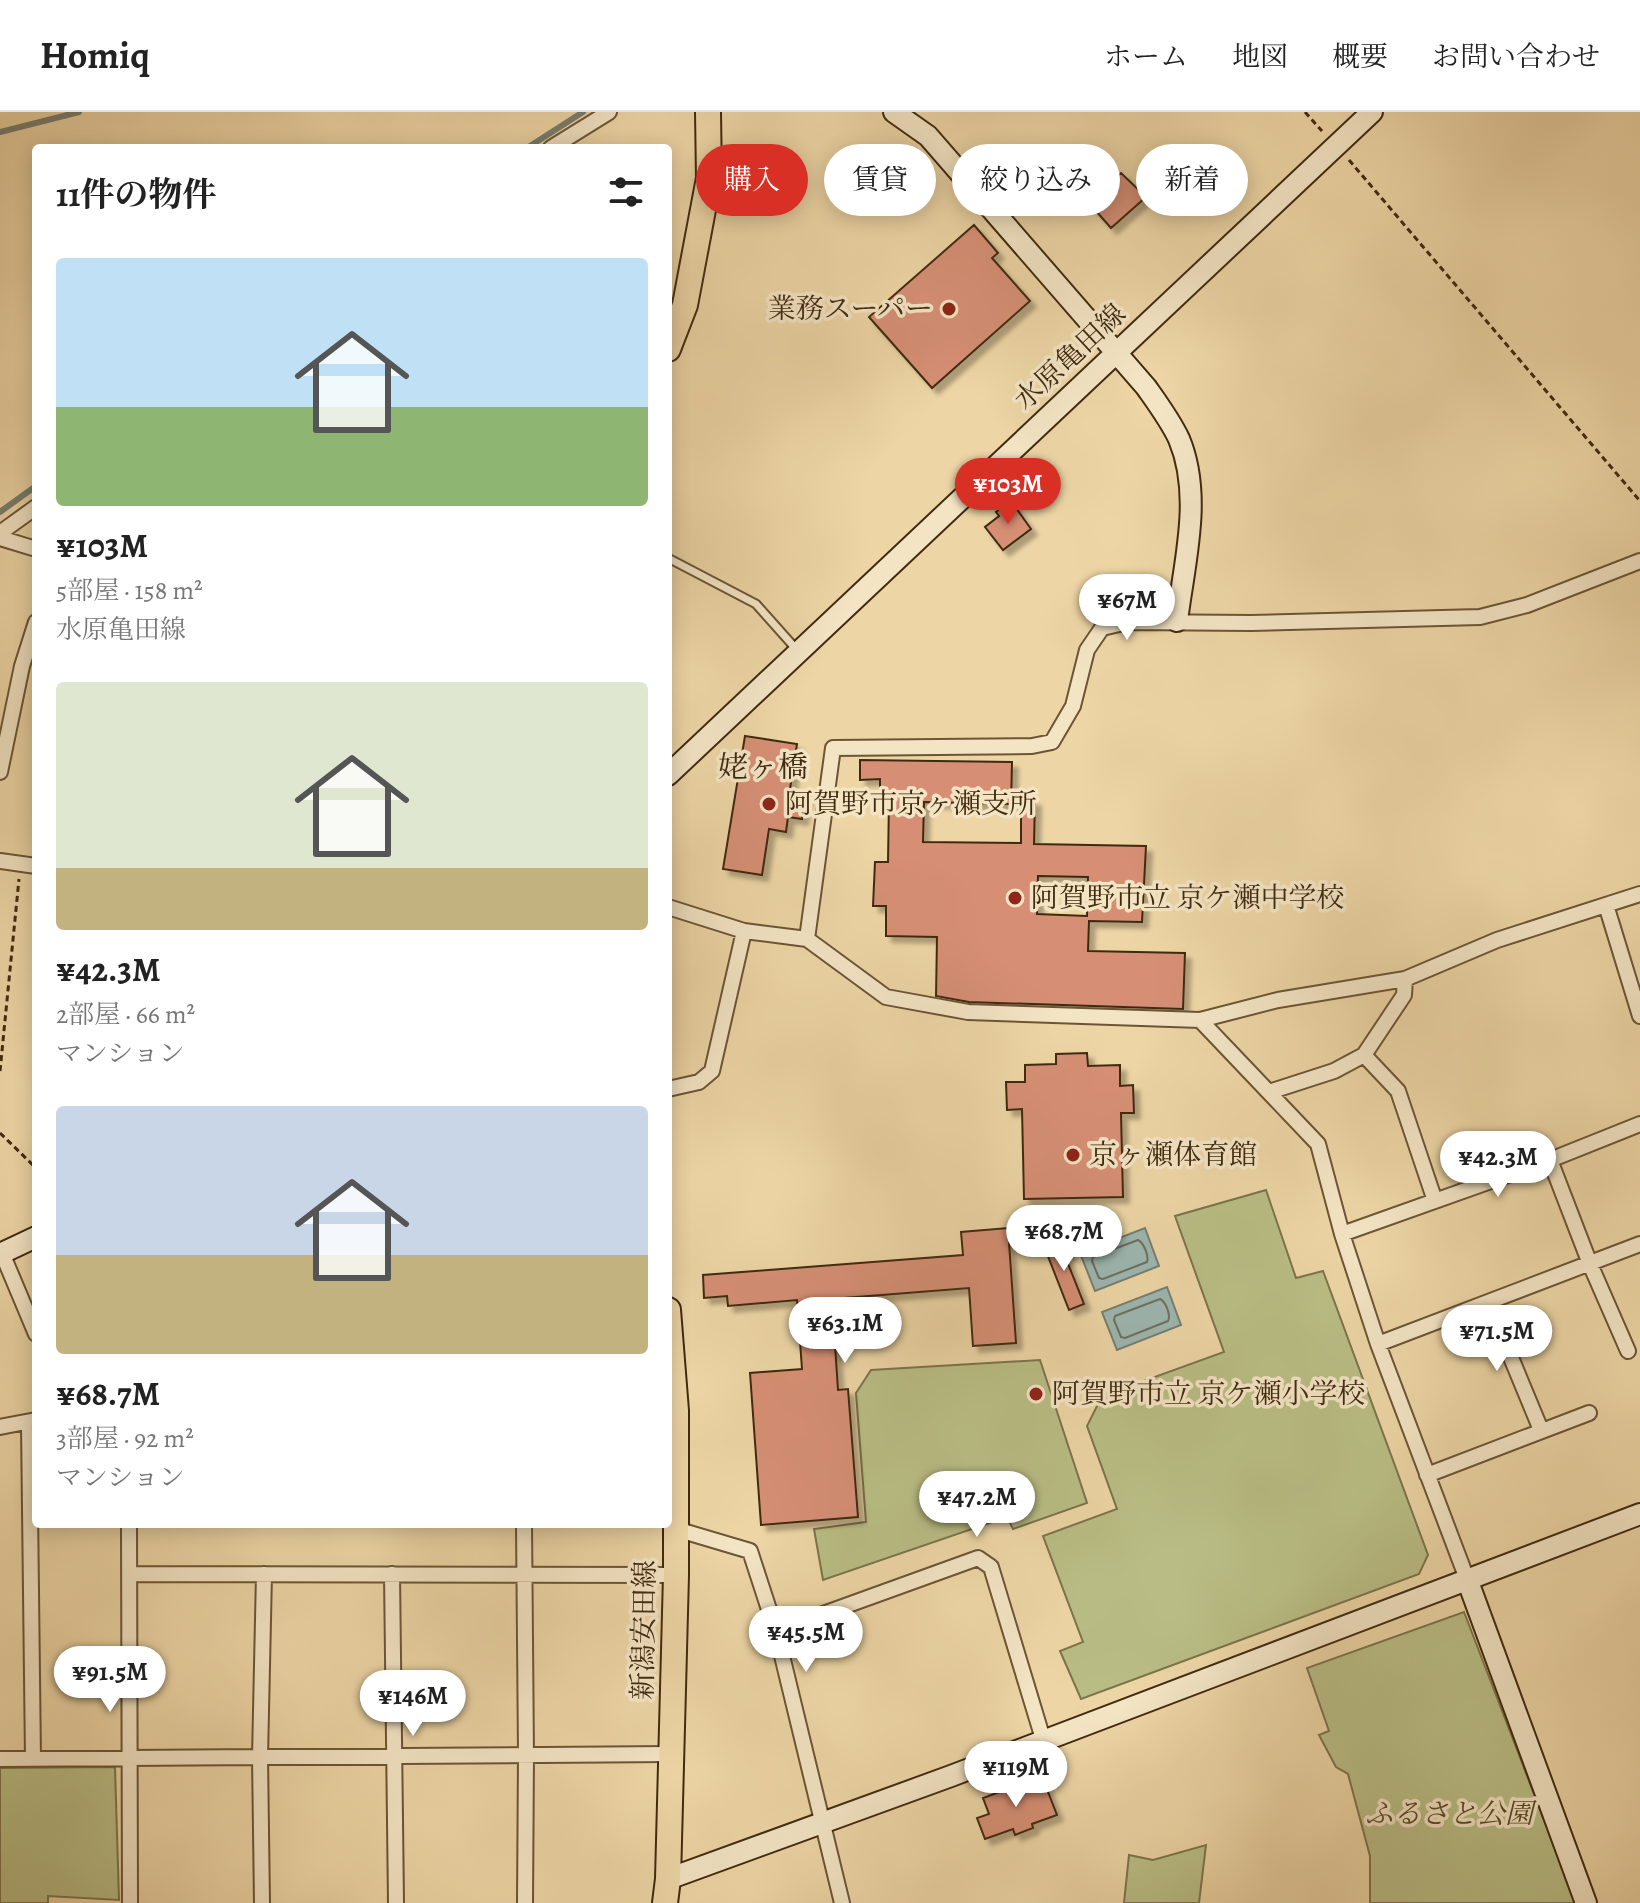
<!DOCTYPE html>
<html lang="ja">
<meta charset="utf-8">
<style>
:root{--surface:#fff;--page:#f6f6f6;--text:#222;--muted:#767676;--line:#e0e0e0;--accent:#d93025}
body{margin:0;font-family:Alegreya,"Noto Serif JP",serif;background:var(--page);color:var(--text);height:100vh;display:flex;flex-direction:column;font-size:30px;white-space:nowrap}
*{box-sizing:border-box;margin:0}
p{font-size:26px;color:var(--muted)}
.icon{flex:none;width:44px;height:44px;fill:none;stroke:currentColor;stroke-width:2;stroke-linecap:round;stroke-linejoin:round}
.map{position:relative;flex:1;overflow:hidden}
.details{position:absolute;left:32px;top:32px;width:640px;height:1384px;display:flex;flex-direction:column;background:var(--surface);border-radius:8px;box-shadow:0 4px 20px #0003}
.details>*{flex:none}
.banner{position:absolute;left:696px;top:32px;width:760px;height:72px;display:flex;gap:16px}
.price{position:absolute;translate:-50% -68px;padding:0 18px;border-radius:28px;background:#fff;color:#222;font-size:26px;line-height:52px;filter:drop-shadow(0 2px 4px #0008)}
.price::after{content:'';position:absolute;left:50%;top:48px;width:24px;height:18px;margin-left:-12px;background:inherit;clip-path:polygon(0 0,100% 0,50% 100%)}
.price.current{background:var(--accent);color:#fff}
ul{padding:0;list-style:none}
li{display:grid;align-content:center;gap:16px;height:424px;padding:0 24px}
li span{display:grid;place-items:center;height:248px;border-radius:8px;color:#555}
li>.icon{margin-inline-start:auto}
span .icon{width:144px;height:144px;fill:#fffc;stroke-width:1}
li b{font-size:34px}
h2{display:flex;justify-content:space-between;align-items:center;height:96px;padding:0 24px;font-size:34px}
.pill{padding:0 28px;border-radius:36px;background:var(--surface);box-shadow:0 4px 20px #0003;font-size:28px;line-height:72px}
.pill.current{background:var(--accent);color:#fff}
header{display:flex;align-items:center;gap:48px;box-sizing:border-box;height:112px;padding:0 40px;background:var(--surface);border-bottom:2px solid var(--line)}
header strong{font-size:38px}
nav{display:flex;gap:44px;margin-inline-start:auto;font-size:28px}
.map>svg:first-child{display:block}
</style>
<header>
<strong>Homiq</strong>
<nav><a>ホーム</a><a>地図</a><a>概要</a><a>お問い合わせ</a></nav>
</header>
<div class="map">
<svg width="1640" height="1791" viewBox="0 0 1640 1791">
<defs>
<filter id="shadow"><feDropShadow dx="6" dy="6" stdDeviation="2" flood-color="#0004"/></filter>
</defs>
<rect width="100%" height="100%" fill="#edd5a5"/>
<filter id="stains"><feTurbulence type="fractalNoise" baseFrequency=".0025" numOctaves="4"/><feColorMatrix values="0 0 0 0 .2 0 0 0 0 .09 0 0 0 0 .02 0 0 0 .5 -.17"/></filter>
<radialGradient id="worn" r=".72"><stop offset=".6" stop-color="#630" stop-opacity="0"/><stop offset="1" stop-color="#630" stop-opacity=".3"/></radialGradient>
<path fill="#b9bd85" stroke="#7c744a" stroke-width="2" d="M1266,1078L1296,1166L1323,1159L1428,1443L1419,1462L1081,1587L1060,1539L1083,1530L1043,1424L1117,1397L1087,1314L1102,1284L1224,1240L1175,1104Z
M1040,1248L1087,1391L1013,1417L1007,1405L823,1468L814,1417L866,1410L856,1281L871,1258Z
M1464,1500L1576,1791H1370V1744L1348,1662L1336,1655L1319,1623L1329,1619L1307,1556Z
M115,1655L119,1788L48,1784V1791H0V1656Z
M1206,1733L1199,1791H1124L1129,1743L1153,1748Z"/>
<path fill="#9cb6b0" stroke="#777e70" stroke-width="2" d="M1145,1116L1159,1154L1095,1179L1080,1141Z
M1167,1175L1181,1213L1117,1238L1102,1200Z"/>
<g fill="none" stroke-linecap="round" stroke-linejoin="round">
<path stroke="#6e7060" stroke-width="2" d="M1138,1128C1144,1131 1149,1144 1147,1150L1103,1167L1099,1166L1092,1149L1093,1145Z
M1160,1187C1166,1190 1171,1203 1168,1209L1125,1226L1121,1225L1114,1208L1115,1204Z"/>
<path stroke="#777e70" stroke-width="6" d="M0,20L79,0
M527,36L583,0
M0,400L36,374"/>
</g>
<path fill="#d68f75" stroke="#402a10" stroke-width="2" fill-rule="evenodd" filter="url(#shadow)" d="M1121,61L1146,85L1111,116L1088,90Z
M974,113L998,141L992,146L1030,189L932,276L869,205Z
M1011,389L1031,417L1003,438L985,415L999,404L996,400Z
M745,624L797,632L790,677L807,680L802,707L788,705L786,720L769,717L762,763L723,757Z
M860,648L1012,650L1011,692L924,690L923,730L1021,731V688H1035L1034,732L1146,734L1142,810L1089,809L1088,839L1185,841L1183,897L969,890L936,884L937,825L886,824V794H873L875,750H888L889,688H880V667L860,668ZM1038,764L1088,765L1087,804L1037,802Z
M1087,941L1088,954L1120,953V974L1133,973L1134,1001H1121L1123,1085L1024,1087L1022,997L1007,998L1006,970H1025V953L1056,952V942Z
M1008,1116L1016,1231L973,1234L969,1176L832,1187L838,1278L848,1277L858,1405L761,1413L750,1261L802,1257L797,1188L728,1194L727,1184L704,1186L703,1163L963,1143L961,1120Z
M1064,1127L1070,1142L1065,1144L1084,1192L1069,1198L1044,1134Z
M1037,1666L1041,1677L1046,1675L1057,1703L1032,1712L1033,1716L1015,1723L1013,1717L985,1727L977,1706L989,1702L983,1686Z"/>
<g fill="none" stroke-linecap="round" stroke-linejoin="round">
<g stroke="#6b5535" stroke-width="11">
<path id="lane" d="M668,446L756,492L797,538"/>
</g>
<g stroke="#6b5535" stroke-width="18">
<path id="street" d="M551,36L609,0
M0,421L36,395
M0,426L36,437
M0,660L22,554L36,510
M0,749L36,754
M1606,793L1640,904
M668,795L744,819L807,827L886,885L968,900L1200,908L1278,888L1405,867L1497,828L1640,782
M807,827L833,636L1032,634L1052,630L1073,594L1087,538L1102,516L1128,510L1251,511L1480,505L1527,493L1640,449
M1200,908L1318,1032L1342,1122L1378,1232L1467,1467
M1364,943L1398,979L1435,1089
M668,977L699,970L712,959L744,819
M1269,980L1334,959L1364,943L1404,883L1405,867
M1550,1048L1590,1152L1628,1239
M1342,1122L1550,1048L1640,1012
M2,1141L36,1222
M1488,1190L1541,1318
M1378,1232L1640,1132
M29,1312L33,1647
M0,1315L36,1308
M1427,1363L1589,1301
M129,1412L130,1791
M524,1412L526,1643L525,1791
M676,1417L750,1439L776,1519L842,1791
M129,1462L676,1463
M392,1462L396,1791
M776,1519L978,1446L991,1455L1043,1627
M0,1647L671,1642
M262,1791L260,1645L264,1462"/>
</g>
<g stroke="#402a10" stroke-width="24">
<path id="secondary" d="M894,0L928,24L1146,275C1158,292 1170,308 1179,327C1203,384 1184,451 1177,509
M668,663L1372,0
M0,1142L36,1125
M1467,1467L1586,1791
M668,1767L951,1664L1640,1402"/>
</g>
<g stroke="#402a10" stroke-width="28">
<path id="primary" d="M668,237L685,193L709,66L708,0
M665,1791L668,1767L676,1463V1299L668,1198"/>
</g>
<path stroke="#402a10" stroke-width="3" stroke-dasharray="6 4" stroke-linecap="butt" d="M1305,0L1322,19
M1349,48L1640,389
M0,959L19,767
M0,1021L36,1056"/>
<use href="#lane" stroke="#f3e4c4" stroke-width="7"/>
<use href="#street" stroke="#f3e4c4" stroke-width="14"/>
<use href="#secondary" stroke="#f3e4c4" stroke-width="20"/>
<use href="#primary" stroke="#edd5a5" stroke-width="24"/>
</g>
<g fill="#8f2418" stroke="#f3e4c4" stroke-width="3">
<circle cx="949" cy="197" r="8"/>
<circle cx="769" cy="692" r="8"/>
<circle cx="1015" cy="786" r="8"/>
<circle cx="1073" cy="1043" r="8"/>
<circle cx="1036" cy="1282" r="8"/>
</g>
<g text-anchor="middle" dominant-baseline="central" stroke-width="7" stroke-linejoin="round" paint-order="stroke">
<g font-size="28" fill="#402a10" stroke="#f3e4c4" text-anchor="start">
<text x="933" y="197" text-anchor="end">業務スーパー</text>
<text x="785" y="692">阿賀野市京ヶ瀬支所</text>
<text x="1031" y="786">阿賀野市立 京ケ瀬中学校</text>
<text x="1089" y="1043">京ヶ瀬体育館</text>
<text x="1052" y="1282">阿賀野市立 京ケ瀬小学校</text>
</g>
<g font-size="28" fill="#402a10" stroke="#f3e4c4">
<text transform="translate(1070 245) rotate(-43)">水原亀田線</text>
<text transform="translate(644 1518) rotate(-89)">新潟安田線</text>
</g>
<g font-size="28" font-style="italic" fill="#584727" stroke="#f3e4c4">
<text x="1449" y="1702">ふるさと公園</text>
</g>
<g font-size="30" fill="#402a10" stroke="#f3e4c4">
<text x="763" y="655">姥ヶ橋</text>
</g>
</g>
<rect width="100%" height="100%" filter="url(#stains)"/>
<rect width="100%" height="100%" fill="url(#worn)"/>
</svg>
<b class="price current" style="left:1008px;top:414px">¥103M</b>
<b class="price" style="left:1127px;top:530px">¥67M</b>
<b class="price" style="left:1498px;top:1087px">¥42.3M</b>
<b class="price" style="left:1064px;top:1161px">¥68.7M</b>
<b class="price" style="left:845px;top:1253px">¥63.1M</b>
<b class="price" style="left:1497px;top:1261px">¥71.5M</b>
<b class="price" style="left:977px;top:1427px">¥47.2M</b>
<b class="price" style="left:806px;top:1562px">¥45.5M</b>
<b class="price" style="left:110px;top:1602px">¥91.5M</b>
<b class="price" style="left:413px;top:1626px">¥146M</b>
<b class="price" style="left:1016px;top:1697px">¥119M</b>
<div class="banner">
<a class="pill current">購入</a>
<a class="pill">賃貸</a>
<a class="pill">絞り込み</a>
<a class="pill">新着</a>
</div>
<section class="details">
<h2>11件の物件<svg class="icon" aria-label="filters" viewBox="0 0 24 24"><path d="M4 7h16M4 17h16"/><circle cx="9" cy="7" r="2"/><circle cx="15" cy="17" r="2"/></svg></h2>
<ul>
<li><span style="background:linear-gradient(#bfe0f5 60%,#8fb573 0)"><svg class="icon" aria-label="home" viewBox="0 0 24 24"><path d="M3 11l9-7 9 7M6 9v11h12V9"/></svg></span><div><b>¥103M</b><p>5部屋 · 158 m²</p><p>水原亀田線</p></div></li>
<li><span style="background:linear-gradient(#dfe7d0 75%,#c2b280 0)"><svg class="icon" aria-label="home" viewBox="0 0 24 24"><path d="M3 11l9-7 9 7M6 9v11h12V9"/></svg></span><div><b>¥42.3M</b><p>2部屋 · 66 m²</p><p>マンション</p></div></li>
<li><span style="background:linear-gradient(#c9d6e8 60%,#c2b280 0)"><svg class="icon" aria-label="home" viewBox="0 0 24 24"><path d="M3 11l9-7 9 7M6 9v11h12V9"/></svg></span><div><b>¥68.7M</b><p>3部屋 · 92 m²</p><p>マンション</p></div></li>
</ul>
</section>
</div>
